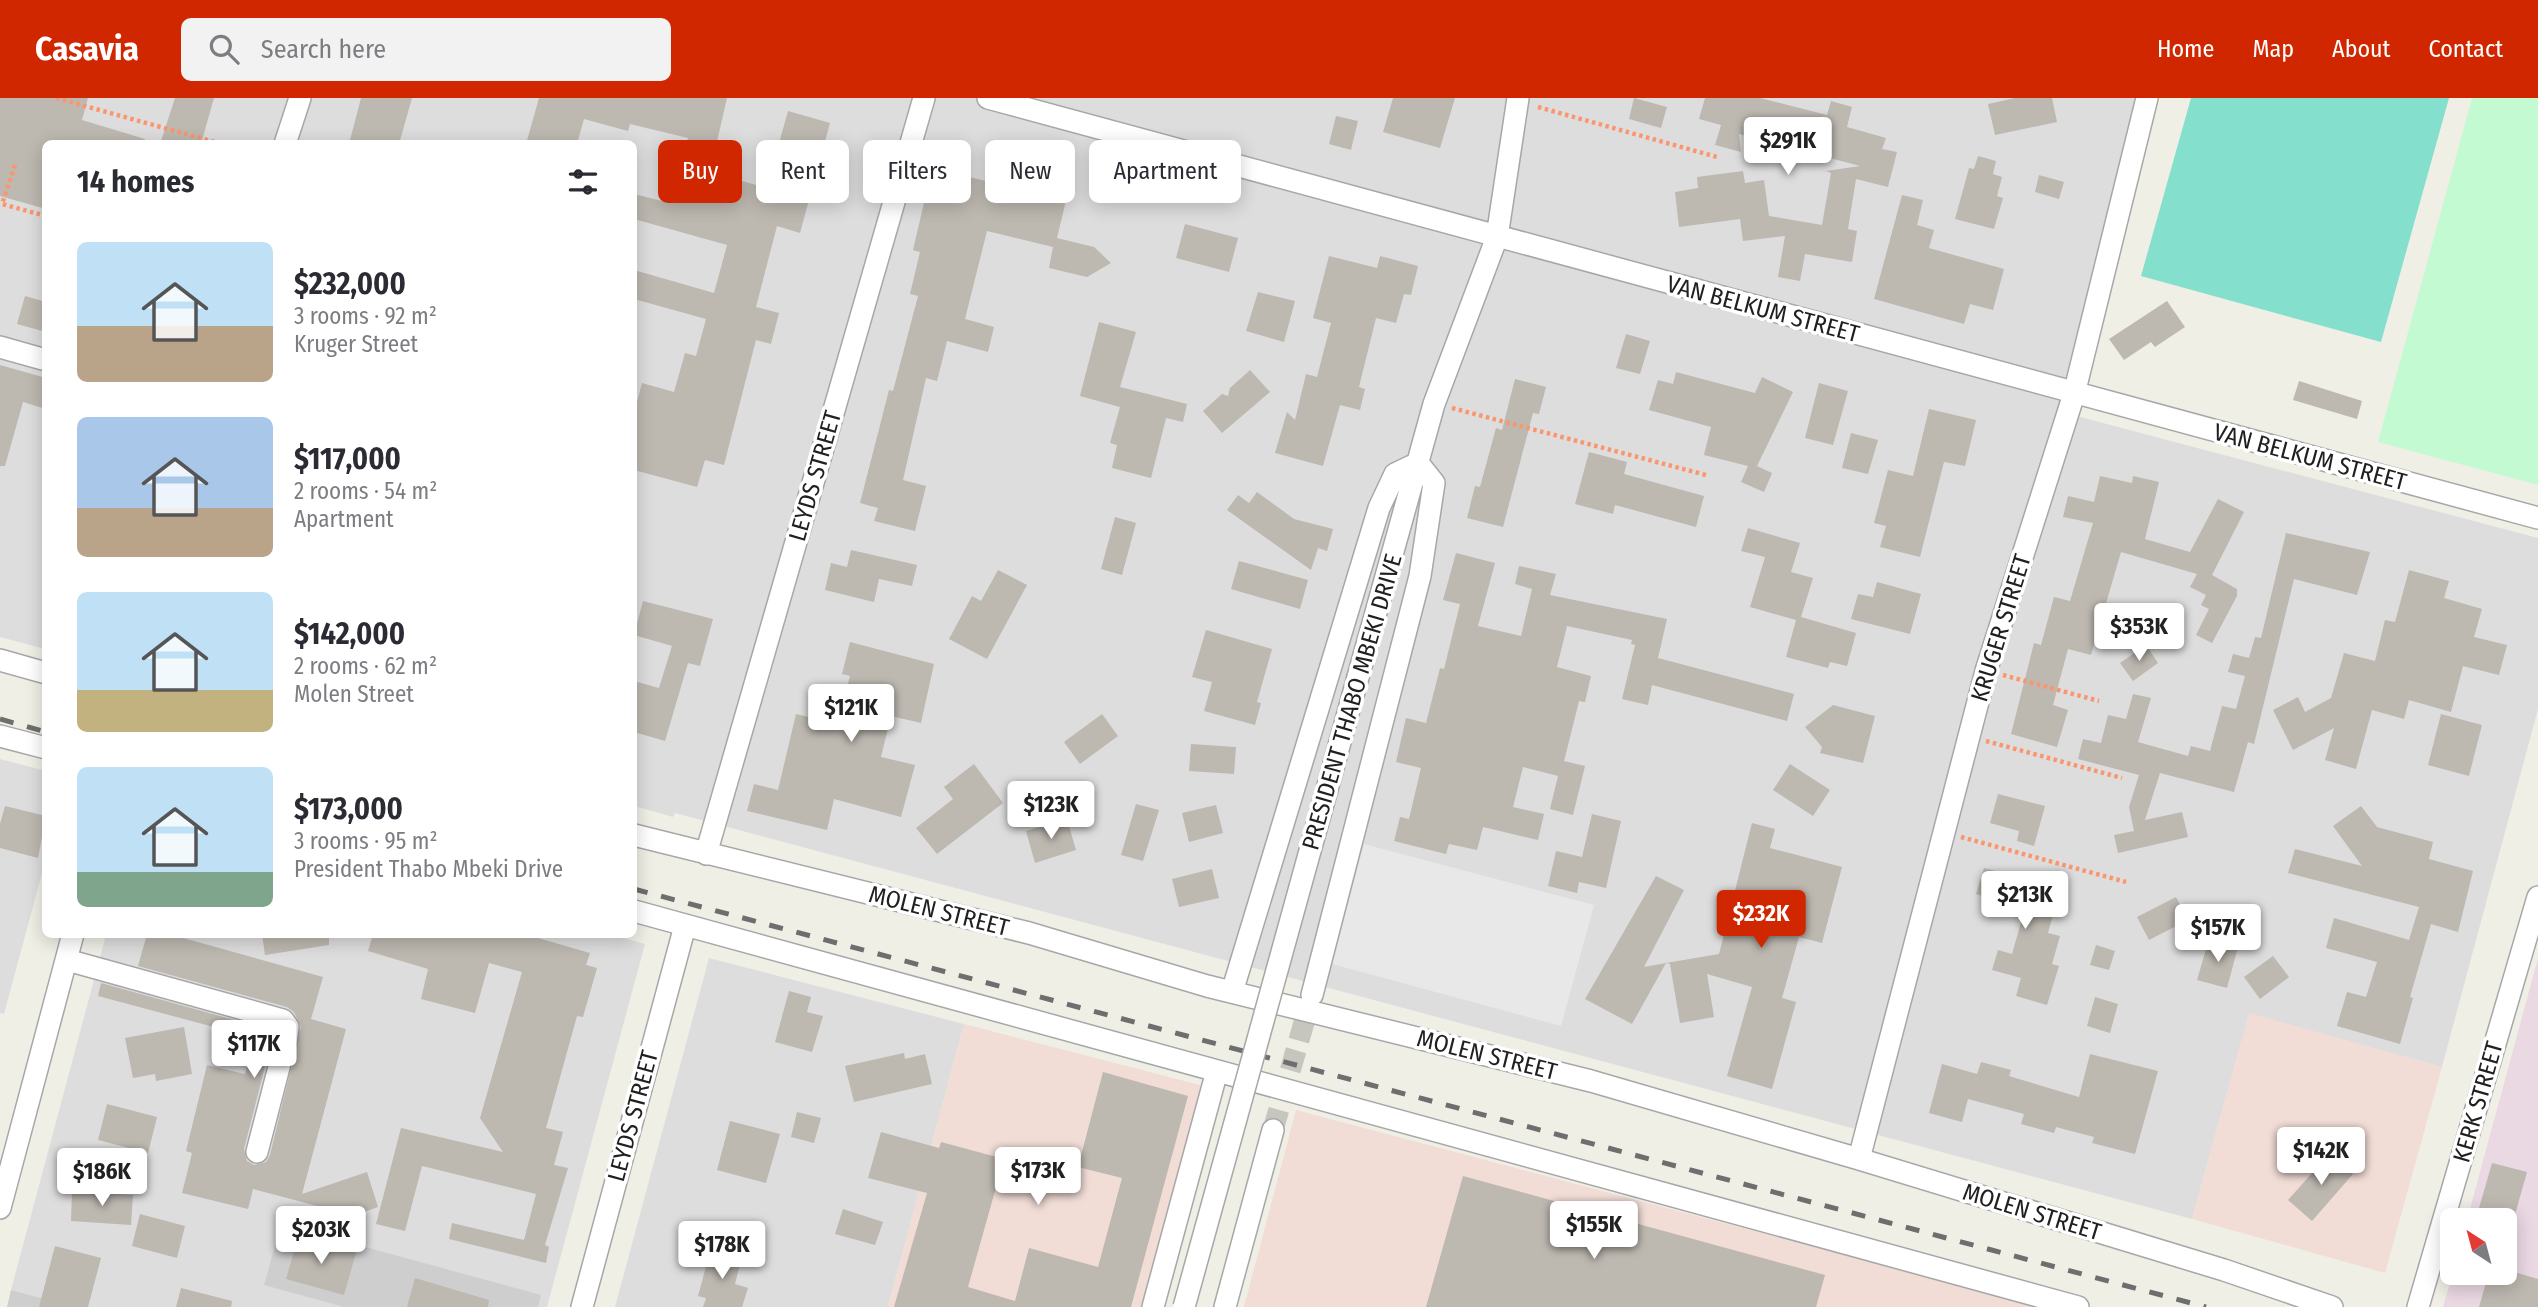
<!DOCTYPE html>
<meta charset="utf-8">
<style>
:root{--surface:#fff;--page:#f2f2f3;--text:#2b2b33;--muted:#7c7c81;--accent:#d02700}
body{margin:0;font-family:"Fira Sans Condensed",sans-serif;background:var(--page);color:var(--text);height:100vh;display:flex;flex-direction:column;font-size:26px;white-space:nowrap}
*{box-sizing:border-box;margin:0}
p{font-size:23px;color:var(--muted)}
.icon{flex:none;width:38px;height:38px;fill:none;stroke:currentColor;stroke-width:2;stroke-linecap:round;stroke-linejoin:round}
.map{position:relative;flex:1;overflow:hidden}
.panel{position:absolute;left:42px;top:42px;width:595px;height:798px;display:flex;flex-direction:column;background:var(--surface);border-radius:10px;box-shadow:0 4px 18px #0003}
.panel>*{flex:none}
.top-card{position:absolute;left:658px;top:42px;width:665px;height:63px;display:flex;gap:14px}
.needle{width:46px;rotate:324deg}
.controls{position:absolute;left:2440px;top:1110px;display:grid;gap:14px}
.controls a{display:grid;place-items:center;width:77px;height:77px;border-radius:10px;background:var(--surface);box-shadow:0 4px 18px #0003;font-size:35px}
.price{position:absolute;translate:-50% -60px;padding:0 16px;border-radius:7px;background:#fff;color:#222;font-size:23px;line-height:46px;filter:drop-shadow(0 2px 4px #0008)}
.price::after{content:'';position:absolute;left:50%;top:42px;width:21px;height:16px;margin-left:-10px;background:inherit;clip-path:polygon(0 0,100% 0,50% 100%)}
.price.selected{background:var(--accent);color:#fff}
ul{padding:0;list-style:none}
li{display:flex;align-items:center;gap:21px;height:175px;padding:0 35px}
li span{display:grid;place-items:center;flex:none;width:196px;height:140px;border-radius:10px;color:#555}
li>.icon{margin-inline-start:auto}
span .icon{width:84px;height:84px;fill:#fffc;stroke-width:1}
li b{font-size:30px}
h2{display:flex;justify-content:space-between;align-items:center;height:84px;padding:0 35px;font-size:30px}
.tag{padding:0 24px;border-radius:10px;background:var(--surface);box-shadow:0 4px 18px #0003;font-size:24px;line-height:63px}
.tag.selected{background:var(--accent);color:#fff}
header{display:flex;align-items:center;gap:42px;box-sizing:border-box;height:98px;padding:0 35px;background:var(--accent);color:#fff}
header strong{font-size:33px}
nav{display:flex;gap:38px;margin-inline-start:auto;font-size:24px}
.search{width:490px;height:63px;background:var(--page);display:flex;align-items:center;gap:18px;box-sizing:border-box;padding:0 24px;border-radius:10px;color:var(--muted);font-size:26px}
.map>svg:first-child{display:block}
</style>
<header>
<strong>Casavia</strong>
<div class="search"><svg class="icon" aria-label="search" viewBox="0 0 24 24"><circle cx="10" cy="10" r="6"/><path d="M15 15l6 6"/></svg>Search here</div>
<nav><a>Home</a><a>Map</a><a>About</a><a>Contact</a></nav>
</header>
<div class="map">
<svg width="2538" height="1209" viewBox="0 0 2538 1209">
<rect width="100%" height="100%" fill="#f0efe6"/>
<path fill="#dedddd" d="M0,0H2153L2069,316L2538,440V611L2442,969L2249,916L2192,1121L675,715L673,719L634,708V46H46L45,551L0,539Z
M0,661L46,673L45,764L4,916L0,915Z
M610,836L645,846L547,1209H76L11,1192L106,837Z
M709,860L964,926L888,1209H615Z"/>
<path fill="#f1dcd6" d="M2249,915L2442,969L2385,1175L2192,1121Z
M964,926L1204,988L1145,1209H888Z
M1296,1012L2041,1209H1244Z"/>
<path fill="#ead8e3" d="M2538,860V1209H2443L2453,1174H2504V1122H2467Z"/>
<path fill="#cecece" d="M281,1126L541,1197L538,1209H344L264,1187Z
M11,1192L76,1209H7Z"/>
<path fill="#c4fad2" d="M2472,0H2538V387L2378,344Z"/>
<path fill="#85dfcd" d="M2191,0H2449L2381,244L2141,178Z"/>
<path fill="#e8e8e8" d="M1364,746L1594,807L1561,928L1332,866Z"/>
<path fill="#bdb8b0" d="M0,0H88L82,22L145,41V46H46V111L0,98Z
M175,0H214L201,46H160Z
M361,0H412L399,46H349Z
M539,0H727L710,74L781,94L791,59L776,56L788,13L830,25L800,135L777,128L756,209L779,215L771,246L756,242L724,367L705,362L697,389L634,372V315L642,285L674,294L685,255L696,258L706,221L634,201V172L714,195L727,147L634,121V96L670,105L688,40L630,26L628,33L584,21L577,46H526Z
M1393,0H1455L1440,50L1383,34Z
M1634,0L1667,9L1661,30L1629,21Z
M1705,0H1760L1827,17L1831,3L1852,9L1847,29L1886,40L1882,51L1897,54L1888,89L1856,81L1848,131L1857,133L1852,164L1805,156L1800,183L1778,179L1785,138L1743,143L1740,121L1679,129L1675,94L1698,90L1697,79L1743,73L1745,85L1764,82L1769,118L1822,127L1831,75L1826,73L1860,68L1739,36L1741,54L1715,47L1721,27L1699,21Z
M2015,0H2052L2057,24L1995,37L1988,6Z
M1336,18L1358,23L1351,52L1329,46Z
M1978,58L1996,63L1993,76L2002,79L1997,98L2003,100L1994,131L1955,121L1969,70L1974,71Z
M932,70L1023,92L1024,84L1068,94L1057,140L1094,149L1111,165L1087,179L1049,170L1053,149L987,133L965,221L994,229L988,254L947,243L937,283L926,280L903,382L926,388L915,433L874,423L878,410L860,405L889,292L893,293L918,198L910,196L920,154L913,152Z
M2039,77L2064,84L2059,101L2035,94Z
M1902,97L1923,102L1917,127L1934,132L1929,150L2004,171L1993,212L1970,206L1964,226L1874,201Z
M1185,126L1238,140L1229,174L1176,160Z
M1329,158L1377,170L1380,158L1418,168L1411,197L1404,196L1396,225L1376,220L1359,289L1365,291L1360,312L1340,307L1323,368L1275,355L1287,314L1295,322L1306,276L1317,279L1331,225L1313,220Z
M1258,194L1295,203L1284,244L1246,233Z
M25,198L46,204V234L17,226Z
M2167,203L2185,229L2155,249L2151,244L2124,262L2109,241Z
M1099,224L1136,234L1120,289L1187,306L1183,324L1166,320L1151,380L1112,370L1117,347L1110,345L1120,309L1080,298Z
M1626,236L1650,243L1640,276L1616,270Z
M0,267L46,280V311L23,304L5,368H0Z
M1250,272L1270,294L1222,335L1203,313L1222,296L1228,298L1230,290Z
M1676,274L1755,295L1762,279L1793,294L1757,368L1772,375L1764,394L1741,384L1748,368L1704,357L1711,329L1649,312L1658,282L1673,286Z
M1515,281L1546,289L1539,316L1533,315L1503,429L1467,420L1475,388L1480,389L1496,330L1502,332Z
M2299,283L2362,303L2357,321L2293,302Z
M1819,285L1848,293L1833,347L1805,340Z
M1929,311L1976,322L1965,368L1944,364L1920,459L1880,449L1886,428L1874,425L1888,372L1913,378Z
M1851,335L1878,342L1868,376L1842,370Z
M1589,354L1627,364L1624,376L1704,398L1696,429L1615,407L1613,416L1575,406Z
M2100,378L2132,385L2133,378L2159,384L2145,441L2190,454L2218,401L2244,414L2212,477L2237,491V498L2212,545L2196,537L2209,511L2201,507L2206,497L2190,489L2197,476L2121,454L2091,557L2068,551L2053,607L2068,612L2057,649L2011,636L2034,545L2041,547L2054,499L2070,503L2093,425L2063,419L2068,398L2094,404Z
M1257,394L1294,421L1333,431L1327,453L1318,450L1311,472L1227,412L1238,397L1249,405Z
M1115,419L1136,425L1122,477L1101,471Z
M1748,430L1800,445L1791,474L1813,480L1801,519L1856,535L1847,568L1830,564L1828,570L1786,559L1796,522L1750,509L1765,459L1741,453Z
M2286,435L2370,454L2357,497L2294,481L2254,646L2248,644L2234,694L2160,675L2145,722L2182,714L2188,739L2118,755L2114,737L2134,733L2129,709L2139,677L2078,661L2083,641L2101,645L2108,617L2126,621L2133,596L2151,600L2138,644L2188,658L2191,648L2210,653L2222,608L2236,611L2245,578L2228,574L2233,556L2249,560L2255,539L2261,540Z
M851,452L917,467L912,488L879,481L874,504L825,492L831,465L847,469Z
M1456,455L1495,465L1478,528L1521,538L1532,491L1515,486L1519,468L1556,476L1550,497L1667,521L1658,560L1794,596L1787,623L1652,587L1648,607L1622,601L1635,547L1631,546L1632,542L1567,528L1557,569L1591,578L1585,604L1579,603L1564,663L1585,668L1573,717L1550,711L1558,678L1523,669L1513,709L1544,716L1538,742L1483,729L1477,752L1449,746L1446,756L1394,743L1400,719L1409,721L1421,670L1396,664L1406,620L1426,625L1440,570L1444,571L1460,506L1443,502Z
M1239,463L1308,482L1300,511L1231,491Z
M998,472L1027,487L987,561L949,541L972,498L981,503Z
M2409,472L2449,483L2444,500L2482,511L2474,539L2507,547L2499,577L2463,568L2451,614L2409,602L2404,621L2372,612L2356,671L2325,662L2334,630L2293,652L2273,612L2298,599L2305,614L2331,600L2344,555L2375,563L2385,522L2395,524Z
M1877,484L1921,496L1910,536L1851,521L1858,496L1873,499Z
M643,503L713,521L700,568L688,565L665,643L634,634V583L659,590L672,548L634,537Z
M1206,532L1272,551L1257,604L1261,605L1255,627L1204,613L1212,584L1192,579Z
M850,544L934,566L921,625L891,618L881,659L915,667L901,719L834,701L827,732L747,713L754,686L778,692L796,616L837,626L850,578L842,576Z
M2146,547L2158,565L2133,583L2120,565Z
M1833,607L1875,618L1863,665L1820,655L1822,649L1805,629Z
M1102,616L1118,638L1080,666L1064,644Z
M2441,616L2482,627L2469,678L2428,667Z
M1191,646L1236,649L1234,676L1189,673Z
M974,666L1003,705L937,756L916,730L953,701L944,689Z
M1790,666L1830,692L1813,718L1773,692Z
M1998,696L2045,708L2034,748L2017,743L2019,733L1990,725Z
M1136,706L1159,712L1143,763L1121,757Z
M1216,707L1223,735L1189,744L1182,715Z
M5,708L46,718L38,760L0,750V726Z
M2361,708L2377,729L2433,744L2429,761L2473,773L2458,834L2431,826L2410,899L2413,900L2400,946L2337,928L2347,894L2366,899L2377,864L2326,850L2334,820L2409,842L2419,809L2288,775L2295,751L2362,768L2333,728Z
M1592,716L1621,723L1606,790L1579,784L1577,795L1548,788L1556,753L1582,759Z
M1067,721L1076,752L1035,765L1026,733Z
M1752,725L1775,731L1770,750L1842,769L1822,845L1799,839L1782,900L1796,904L1772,991L1727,978L1752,889L1707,876L1714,919L1680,925L1670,866L1666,865L1719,856Z
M1984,770L2060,791L2048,835L2060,838L2052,866L2059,868L2047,907L2016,898L2021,880L1992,872L1998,852L2012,856L2022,821L1983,810L1986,799L1976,796Z
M1212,771L1219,800L1179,809L1172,781Z
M1656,778L1684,792L1644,869L1666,865L1632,926L1585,901Z
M2176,799L2188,822L2149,842L2137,819Z
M147,836H169L323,879L311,921L346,931L302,1096L367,1074L378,1109L350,1119L347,1110L321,1119L317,1108L253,1091L248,1111L182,1095L192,1055L186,1053L207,967L245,976L255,940L98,898L101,885L274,933L244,1051L247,1063L254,1067L266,1064L270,1057L301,929L294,914L287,909L138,868Z
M262,836H329V847L265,857Z
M373,836H524L590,855L586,867L597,870L583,919L577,918L546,1030L563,1034L554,1067L568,1070L545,1147L549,1149L546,1165L449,1141L452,1125L524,1142L536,1096L422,1068L405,1133L376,1126L401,1030L503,1054L480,1020L522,874L489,865L475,915L421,901L428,871L368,853Z
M2209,841L2238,849L2227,890L2197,882Z
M2096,847L2115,853L2109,872L2090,867Z
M2273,858L2289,879L2260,901L2244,879Z
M789,893L811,899L807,914L823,918L812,954L775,944Z
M2095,899L2118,906L2110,935L2087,928Z
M184,929L192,976L156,983L155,976L133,980L125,940Z
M904,955L905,961L925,956L932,986L854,1004L845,968Z
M2090,956L2158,973L2135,1056L2092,1045L2094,1039L2056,1029L2054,1035L2021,1026L2024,1016L1968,1001L1962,1024L1929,1015L1942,966L1977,976L1981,964L2011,972L2009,978L2079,999Z
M1103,974L1188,998L1131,1209H894L927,1095L868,1080L881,1034L939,1050L941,1044L1004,1061L968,1189L1015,1203L1029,1150L1098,1169L1122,1080L1078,1069Z
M107,1006L157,1019L148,1055L98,1042Z
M797,1014L821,1020L814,1045L791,1039Z
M730,1023L780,1036L766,1085L717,1072Z
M2330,1055L2353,1076L2312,1123L2288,1102Z
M2492,1065L2527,1074L2512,1127L2504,1122L2477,1117Z
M1463,1078L1825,1177L1816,1209H1426Z
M72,1093L133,1097L131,1127L71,1123Z
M843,1111L883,1124L875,1147L835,1136Z
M140,1116L185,1128L177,1160L132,1148Z
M298,1140L356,1155L344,1197L286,1181Z
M55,1148L101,1160L88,1209H39Z
M711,1150L742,1158L735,1186L748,1190L742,1209H703L706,1200L698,1198Z
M2504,1171L2538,1181V1209H2479L2489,1174H2504Z
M415,1180L489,1202L488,1209H407Z
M181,1190L232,1203L231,1209H176Z"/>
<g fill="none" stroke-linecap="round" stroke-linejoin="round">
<path stroke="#c6c6be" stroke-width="21" stroke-dasharray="21 10" stroke-linecap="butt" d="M1273,1032L1312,897"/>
<g stroke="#a7a7a7" stroke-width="24">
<path id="minor" d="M988,0L2538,420
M285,46L300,0
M0,249L46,262
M0,562L46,575
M1358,579L1434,306L1497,139L1518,0
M0,638L46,650
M634,737L1029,835L1207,888L1591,983L1859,1061L2224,1172L2332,1209
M706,756L924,0
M634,813L2078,1209
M67,862L283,922L288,929L287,938L257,1054
M1232,894L1379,410L1395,376L1418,365L1434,385L1420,478L1312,897
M1859,1061L1986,573L2074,296L2147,0
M0,1110L73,836
M582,1209L685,828
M1153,1209L1217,973
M1225,1209L1273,1032
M2418,1209L2538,799"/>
</g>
<path stroke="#fa966e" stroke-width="4.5" stroke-dasharray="3.5 3.5" stroke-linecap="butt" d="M56,0L222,46
M1538,9L1717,59
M15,67L2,106L46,118
M1452,310L1706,377
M2003,577L2099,603
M1986,643L2122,680
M1961,739L2126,784"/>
<use href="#minor" stroke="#fff" stroke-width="21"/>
<path stroke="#6e6e6e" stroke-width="5" stroke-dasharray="14 14" stroke-linecap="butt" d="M0,621L46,634
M634,791L2206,1209"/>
<g stroke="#a7a7a7" stroke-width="24" stroke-linecap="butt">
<path id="minor-bridge" d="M1184,1209L1358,579"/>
</g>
<use href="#minor-bridge" stroke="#fff" stroke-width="21"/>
</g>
<g text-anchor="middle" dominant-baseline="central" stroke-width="7" stroke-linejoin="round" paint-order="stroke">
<g font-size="24" fill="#202020" stroke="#fff">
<text transform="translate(1763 211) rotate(15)">VAN BELKUM STREET</text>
<text transform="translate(2310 359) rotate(15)">VAN BELKUM STREET</text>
<text transform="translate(815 378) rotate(-74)">LEYDS STREET</text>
<text transform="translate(2001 530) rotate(-73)">KRUGER STREET</text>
<text transform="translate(1352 604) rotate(-74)">PRESIDENT THABO MBEKI DRIVE</text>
<text transform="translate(939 813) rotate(14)">MOLEN STREET</text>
<text transform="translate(1487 957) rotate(14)">MOLEN STREET</text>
<text transform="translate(2478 1004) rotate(-74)">KERK STREET</text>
<text transform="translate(633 1018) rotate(-75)">LEYDS STREET</text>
<text transform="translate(2032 1114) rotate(17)">MOLEN STREET</text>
</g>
</g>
</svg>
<div class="controls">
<a><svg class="needle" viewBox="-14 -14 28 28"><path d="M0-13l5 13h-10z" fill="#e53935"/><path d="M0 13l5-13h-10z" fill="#7c7c81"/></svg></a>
</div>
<b class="price" style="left:1788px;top:79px">$291K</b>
<b class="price" style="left:2139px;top:565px">$353K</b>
<b class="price" style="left:851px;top:646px">$121K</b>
<b class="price" style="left:1051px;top:743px">$123K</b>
<b class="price" style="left:2025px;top:833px">$213K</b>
<b class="price selected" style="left:1761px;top:852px">$232K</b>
<b class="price" style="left:2218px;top:866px">$157K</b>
<b class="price" style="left:254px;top:982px">$117K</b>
<b class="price" style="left:2321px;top:1089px">$142K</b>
<b class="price" style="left:1038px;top:1109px">$173K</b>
<b class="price" style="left:102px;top:1110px">$186K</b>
<b class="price" style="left:1594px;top:1163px">$155K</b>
<b class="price" style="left:321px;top:1168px">$203K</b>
<b class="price" style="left:722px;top:1183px">$178K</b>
<div class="top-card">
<a class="tag selected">Buy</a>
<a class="tag">Rent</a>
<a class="tag">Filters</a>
<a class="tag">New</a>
<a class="tag">Apartment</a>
</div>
<section class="panel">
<h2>14 homes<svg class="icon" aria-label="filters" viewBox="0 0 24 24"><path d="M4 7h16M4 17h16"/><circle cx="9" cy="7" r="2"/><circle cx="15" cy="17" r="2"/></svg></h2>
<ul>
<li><span style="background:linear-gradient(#bfe0f5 60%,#b9a48a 0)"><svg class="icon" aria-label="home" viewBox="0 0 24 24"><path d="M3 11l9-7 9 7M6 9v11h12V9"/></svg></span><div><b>$232,000</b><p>3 rooms · 92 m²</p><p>Kruger Street</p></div></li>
<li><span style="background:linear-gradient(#a9c7e8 65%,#b9a48a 0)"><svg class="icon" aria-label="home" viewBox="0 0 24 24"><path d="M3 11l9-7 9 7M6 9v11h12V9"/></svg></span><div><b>$117,000</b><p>2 rooms · 54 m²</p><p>Apartment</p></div></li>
<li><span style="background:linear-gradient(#bfe0f5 70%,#c2b280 0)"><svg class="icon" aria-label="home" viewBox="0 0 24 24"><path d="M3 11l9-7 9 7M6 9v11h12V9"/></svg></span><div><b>$142,000</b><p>2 rooms · 62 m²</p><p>Molen Street</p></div></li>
<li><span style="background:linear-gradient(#bfe0f5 75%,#7fa58c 0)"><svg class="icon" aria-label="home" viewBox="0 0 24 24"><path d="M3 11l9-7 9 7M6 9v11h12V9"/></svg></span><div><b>$173,000</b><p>3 rooms · 95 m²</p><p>President Thabo Mbeki Drive</p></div></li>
</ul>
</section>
</div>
